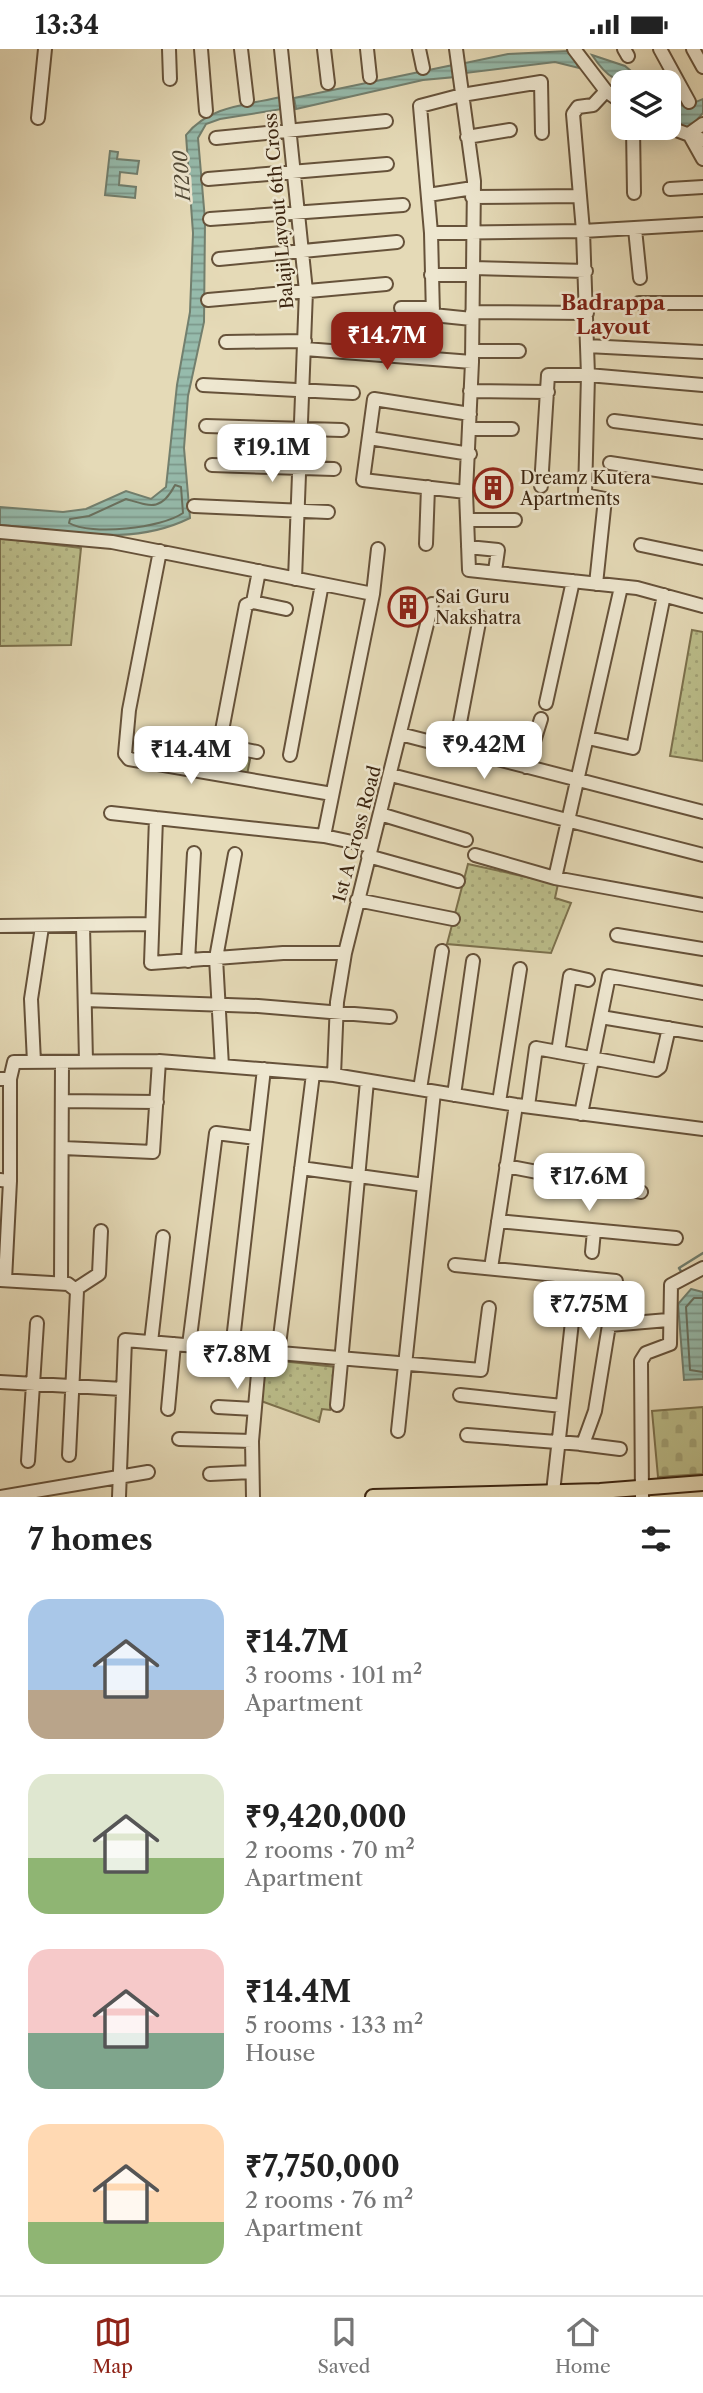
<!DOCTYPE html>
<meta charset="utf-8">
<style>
:root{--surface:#fff;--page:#f2f2f2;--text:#222;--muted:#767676;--line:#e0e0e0;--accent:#8f2418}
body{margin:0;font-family:"Libre Caslon Text",serif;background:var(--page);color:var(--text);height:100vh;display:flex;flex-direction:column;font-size:26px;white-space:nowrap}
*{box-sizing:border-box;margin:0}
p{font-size:23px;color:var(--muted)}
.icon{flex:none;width:38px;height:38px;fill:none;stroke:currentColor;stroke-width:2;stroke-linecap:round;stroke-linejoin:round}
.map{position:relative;height:1448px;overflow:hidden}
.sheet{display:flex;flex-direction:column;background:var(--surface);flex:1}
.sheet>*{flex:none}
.tools{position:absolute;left:611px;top:21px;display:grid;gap:14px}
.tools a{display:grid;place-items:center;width:70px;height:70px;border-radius:14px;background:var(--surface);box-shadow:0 4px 18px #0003;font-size:35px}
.price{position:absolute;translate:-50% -60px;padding:0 16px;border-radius:14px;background:#fff;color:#222;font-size:23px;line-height:46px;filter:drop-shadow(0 2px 4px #0008)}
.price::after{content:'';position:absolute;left:50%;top:42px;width:21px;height:16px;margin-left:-10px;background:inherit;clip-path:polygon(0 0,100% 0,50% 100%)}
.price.on{background:var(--accent);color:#fff}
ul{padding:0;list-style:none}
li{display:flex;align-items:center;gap:21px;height:175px;padding:0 28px}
li span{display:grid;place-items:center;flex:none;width:196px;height:140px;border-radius:21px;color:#555}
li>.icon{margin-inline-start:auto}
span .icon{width:84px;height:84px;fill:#fffc;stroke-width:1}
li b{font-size:30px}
h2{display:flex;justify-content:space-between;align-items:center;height:84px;padding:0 28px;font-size:30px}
.status{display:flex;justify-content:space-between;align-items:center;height:49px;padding:0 35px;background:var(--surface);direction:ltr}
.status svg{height:19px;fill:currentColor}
.tabs{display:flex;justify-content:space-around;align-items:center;height:98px;border-top:2px solid var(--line);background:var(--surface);font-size:19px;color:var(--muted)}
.tabs a{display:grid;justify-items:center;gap:4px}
.tabs .on{color:var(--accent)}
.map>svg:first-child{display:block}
</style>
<div class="status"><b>13:34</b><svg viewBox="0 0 49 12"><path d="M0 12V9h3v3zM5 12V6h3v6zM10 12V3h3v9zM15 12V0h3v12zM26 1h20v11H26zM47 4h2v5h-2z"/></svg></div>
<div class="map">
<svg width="703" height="1448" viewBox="0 0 703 1448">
<defs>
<pattern id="grass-dots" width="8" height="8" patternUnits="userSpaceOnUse" patternTransform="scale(1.75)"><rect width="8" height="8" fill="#bbbd8a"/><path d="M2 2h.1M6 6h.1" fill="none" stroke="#a2a276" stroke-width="1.8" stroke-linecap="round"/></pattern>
<pattern id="cemetery-stones" width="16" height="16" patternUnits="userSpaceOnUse" patternTransform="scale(1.75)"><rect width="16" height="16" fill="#bbbd8a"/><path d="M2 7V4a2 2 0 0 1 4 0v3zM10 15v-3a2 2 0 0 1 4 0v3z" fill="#a2a276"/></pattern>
<pattern id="water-rules" width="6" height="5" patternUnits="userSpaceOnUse" patternTransform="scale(1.75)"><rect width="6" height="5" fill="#96bbac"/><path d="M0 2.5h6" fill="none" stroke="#7c988b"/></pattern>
</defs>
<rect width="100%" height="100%" fill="#e5dab7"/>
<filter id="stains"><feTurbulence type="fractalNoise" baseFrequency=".00286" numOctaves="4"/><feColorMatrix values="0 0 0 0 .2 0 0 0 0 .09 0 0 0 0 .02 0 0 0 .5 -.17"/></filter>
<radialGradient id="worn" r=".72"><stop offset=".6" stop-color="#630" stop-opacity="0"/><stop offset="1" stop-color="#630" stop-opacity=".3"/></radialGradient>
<path fill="url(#grass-dots)" stroke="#7c714d" stroke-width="2" d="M0,489L81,499L71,596L0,597Z
M692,581L703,583V712L670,707Z
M200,696L251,705L247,726L199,715Z
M468,815L558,835L555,849L571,854L551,904L447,895Z
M263,1310L336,1318L330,1361L322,1360L319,1373L261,1352Z"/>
<path fill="url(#cemetery-stones)" stroke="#7c714d" stroke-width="2" d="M703,1358V1425L658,1428L652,1362Z"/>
<path fill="url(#water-rules)" stroke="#727f6e" stroke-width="2" d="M569,2L579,19L555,13L466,24L465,14L508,5Z
M592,6L625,17L644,33C615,33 608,30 592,6Z
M453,16L455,28L423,31L296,60L294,49Z
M281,48L282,60L220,70L206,75L198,89L205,171L204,273L188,347L184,399L190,469C127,500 66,480 0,476V458L63,463L86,460L126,442L151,450L166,438L177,336L190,263L193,184L186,86C209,57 246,56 281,48Z
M703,50V64L688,81L669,67V54L686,57Z
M110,102L118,103L117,110L139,112L137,125L120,123L119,136L136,138L135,149L105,146Z
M691,1240L703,1243V1330L684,1331L678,1255Z"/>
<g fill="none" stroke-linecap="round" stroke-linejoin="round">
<path stroke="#69705e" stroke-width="2" d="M175,436L181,438L183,464C162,479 91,487 69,474L70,470L89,467L126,450C150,457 161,463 175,436Z
M703,1249H694L686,1258L690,1321L703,1323"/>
<path stroke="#727f6e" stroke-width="2.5" d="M682,1224L679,1219L703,1204"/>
<g stroke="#66523a" stroke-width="16">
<path id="minor" d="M169,0L170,30
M201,0L206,62
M241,0L247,51
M281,0L306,242L295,530
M324,0L328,34
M367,0L370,28
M419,0L423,19
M456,0L474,132L472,313L466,443L469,521L637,539L703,557
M574,0L606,42L623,54
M624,0L628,7
M660,0L689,53
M693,0L703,18
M38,69L45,0
M668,78L703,91
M633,79L634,144
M689,85L703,110
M689,85L703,75
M467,88L510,81
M216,89L386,72
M208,130L387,115
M670,140L703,138
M428,146L473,139
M472,148L580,147
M210,170L403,156
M635,180L640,229
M431,184L583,182L573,65L578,58L593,56L606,42
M219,210L397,193
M473,219L586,222
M431,226H473
M208,251L386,235
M639,254H703
M401,259H433
M472,263L587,264
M472,270L433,266L431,184L420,57L462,46L541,33L542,84
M226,293L305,292
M587,297L703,303
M305,300L472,313
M472,302H519
M203,336L353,344
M470,342L548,343
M614,372L703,383
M206,377L342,381
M470,380H512
M369,389L470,405
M610,414L703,428
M212,416L334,420
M541,437L548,326H588L703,336
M466,443L363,431L374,350L470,365
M194,457L328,463
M467,471H515
M0,483L112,493L373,545
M426,495L428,438
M641,496L703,509
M468,498L498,501L495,522
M160,502L129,661L125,705L129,710L332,745
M596,535L605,450L585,446L588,326L583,182L703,175
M253,553L286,560
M546,654L573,532
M488,683L533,696
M400,685L703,763
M588,689L633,699L664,546
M455,700L480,568
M257,703L222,696L220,692L246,556L253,553L259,522
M290,706L322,535
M526,718L541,670
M391,726L703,806
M111,764L156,769
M380,765L466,791
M324,787L373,545L378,500
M475,806L555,829L621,538
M368,807L458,832
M555,829L703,856
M357,851L453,870
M0,877L151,875
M83,877L86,1012
M617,886L703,900
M345,904H283L151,914L156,769L324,787L371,797
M188,912L194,804
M85,951L258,957L390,968
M601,968L703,985
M558,1003L570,927L588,931
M34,1013L31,950L42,878
M222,1017L216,909L235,805
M334,1026L337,953L345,904L432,555
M0,1030H10L14,1013L159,1012L334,1026L516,1056L703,1080
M420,1040L442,902
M454,1046L473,912
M62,1052L157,1053
M499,1053L520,920
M528,1057L536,999L656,1021L660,1018L669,979
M581,1065L609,927L703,944
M63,1099L153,1103L159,1012
M506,1117L641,1143
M301,1119L424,1136
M0,1131L10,1132L5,1231
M10,1132V1030
M498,1172L676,1189
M592,1203L594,1182
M455,1216L616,1232
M491,1219L516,1056
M0,1231L68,1235L77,1242L69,1406
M61,1234L62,1013
M76,1240L99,1225L101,1182
M151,1293L163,1188
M189,1296L216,1084L256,1089
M232,1300L264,1020
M278,1304L313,1025
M0,1333L123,1340
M460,1346L562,1357
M337,1356L367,1032
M218,1358L254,1360
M168,1360L174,1295
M398,1382L434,1043
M467,1386L583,1395L595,1362L609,1276L668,1271
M179,1390L252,1392
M580,1395L620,1400
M28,1412L37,1274
M210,1425L252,1423
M553,1443L577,1228
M0,1448L148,1423
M119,1448L125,1291L481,1321L489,1259
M253,1448L252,1392L260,1302
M642,1448L641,1312L646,1304L670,1295L671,1236L703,1219"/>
</g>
<g stroke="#3c2510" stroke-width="18">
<path id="major" d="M373,1448L600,1442L703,1434"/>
</g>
<use href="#minor" stroke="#eee7d0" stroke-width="12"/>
<use href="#major" stroke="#e5dab7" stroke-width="14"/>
</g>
<defs>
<g id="building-ring" transform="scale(2.0125)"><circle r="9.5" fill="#eee7d0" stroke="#8f2418" stroke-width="1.5"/><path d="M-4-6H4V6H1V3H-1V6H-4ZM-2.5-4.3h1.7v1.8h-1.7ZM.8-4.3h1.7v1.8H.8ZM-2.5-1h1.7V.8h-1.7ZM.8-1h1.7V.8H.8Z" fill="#8f2418"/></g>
</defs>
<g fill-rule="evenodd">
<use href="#building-ring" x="493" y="439"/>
<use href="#building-ring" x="408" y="558"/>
</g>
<g text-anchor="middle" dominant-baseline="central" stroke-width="5" stroke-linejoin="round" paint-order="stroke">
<g font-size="18" fill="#3c2510" stroke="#eee7d0">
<text transform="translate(279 162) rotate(-95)">Balaji Layout 6th Cross</text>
<text transform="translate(357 785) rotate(-75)">1st A Cross Road</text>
</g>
<g font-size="18" fill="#3c2510" stroke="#eee7d0" text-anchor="start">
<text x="520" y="429">Dreamz Kutera<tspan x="520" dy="21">Apartments</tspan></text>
<text x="435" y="548">Sai Guru<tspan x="435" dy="21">Nakshatra</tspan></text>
</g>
<g font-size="19" font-style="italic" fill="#524a37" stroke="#eee7d0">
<text transform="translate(182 127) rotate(-94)">H200</text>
</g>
<g font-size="21" font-weight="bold" fill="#7a1f14" stroke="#eee7d0">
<text x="613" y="253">Badrappa<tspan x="613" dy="24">Layout</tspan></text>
</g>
</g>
<rect width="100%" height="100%" filter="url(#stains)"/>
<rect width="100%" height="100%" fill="url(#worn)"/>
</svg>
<div class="tools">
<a><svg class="icon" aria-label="layers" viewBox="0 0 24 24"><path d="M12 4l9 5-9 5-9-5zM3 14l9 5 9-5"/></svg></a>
</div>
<b class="price on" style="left:387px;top:323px">₹14.7M</b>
<b class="price" style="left:272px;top:435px">₹19.1M</b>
<b class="price" style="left:484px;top:732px">₹9.42M</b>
<b class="price" style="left:191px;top:737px">₹14.4M</b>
<b class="price" style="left:589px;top:1164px">₹17.6M</b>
<b class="price" style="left:589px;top:1292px">₹7.75M</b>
<b class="price" style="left:237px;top:1342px">₹7.8M</b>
</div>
<section class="sheet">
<h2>7 homes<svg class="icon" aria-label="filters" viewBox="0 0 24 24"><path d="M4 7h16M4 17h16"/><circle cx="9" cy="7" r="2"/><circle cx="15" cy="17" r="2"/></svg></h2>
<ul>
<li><span style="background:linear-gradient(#a9c7e8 65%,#b9a48a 0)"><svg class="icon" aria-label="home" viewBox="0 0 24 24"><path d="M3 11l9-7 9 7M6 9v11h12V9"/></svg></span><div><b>₹14.7M</b><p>3 rooms · 101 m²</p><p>Apartment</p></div></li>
<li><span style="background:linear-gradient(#dfe7d0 60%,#8fb573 0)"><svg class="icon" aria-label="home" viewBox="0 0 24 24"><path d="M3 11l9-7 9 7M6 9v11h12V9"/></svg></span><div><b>₹9,420,000</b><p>2 rooms · 70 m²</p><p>Apartment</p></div></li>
<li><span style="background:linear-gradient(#f6c9c9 60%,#7fa58c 0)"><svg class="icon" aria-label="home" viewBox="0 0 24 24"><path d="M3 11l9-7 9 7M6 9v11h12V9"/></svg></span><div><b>₹14.4M</b><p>5 rooms · 133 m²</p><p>House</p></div></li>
<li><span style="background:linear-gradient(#ffd9b3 70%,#8fb573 0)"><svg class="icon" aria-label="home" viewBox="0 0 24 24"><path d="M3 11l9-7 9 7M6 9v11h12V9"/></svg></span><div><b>₹7,750,000</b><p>2 rooms · 76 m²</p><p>Apartment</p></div></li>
</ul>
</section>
<nav class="tabs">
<a class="on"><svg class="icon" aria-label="map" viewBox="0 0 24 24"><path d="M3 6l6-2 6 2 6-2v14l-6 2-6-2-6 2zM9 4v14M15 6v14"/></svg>Map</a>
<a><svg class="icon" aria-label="saved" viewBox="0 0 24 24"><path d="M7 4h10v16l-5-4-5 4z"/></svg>Saved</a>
<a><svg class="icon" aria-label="home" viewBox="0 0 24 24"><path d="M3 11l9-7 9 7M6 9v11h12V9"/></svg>Home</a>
</nav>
